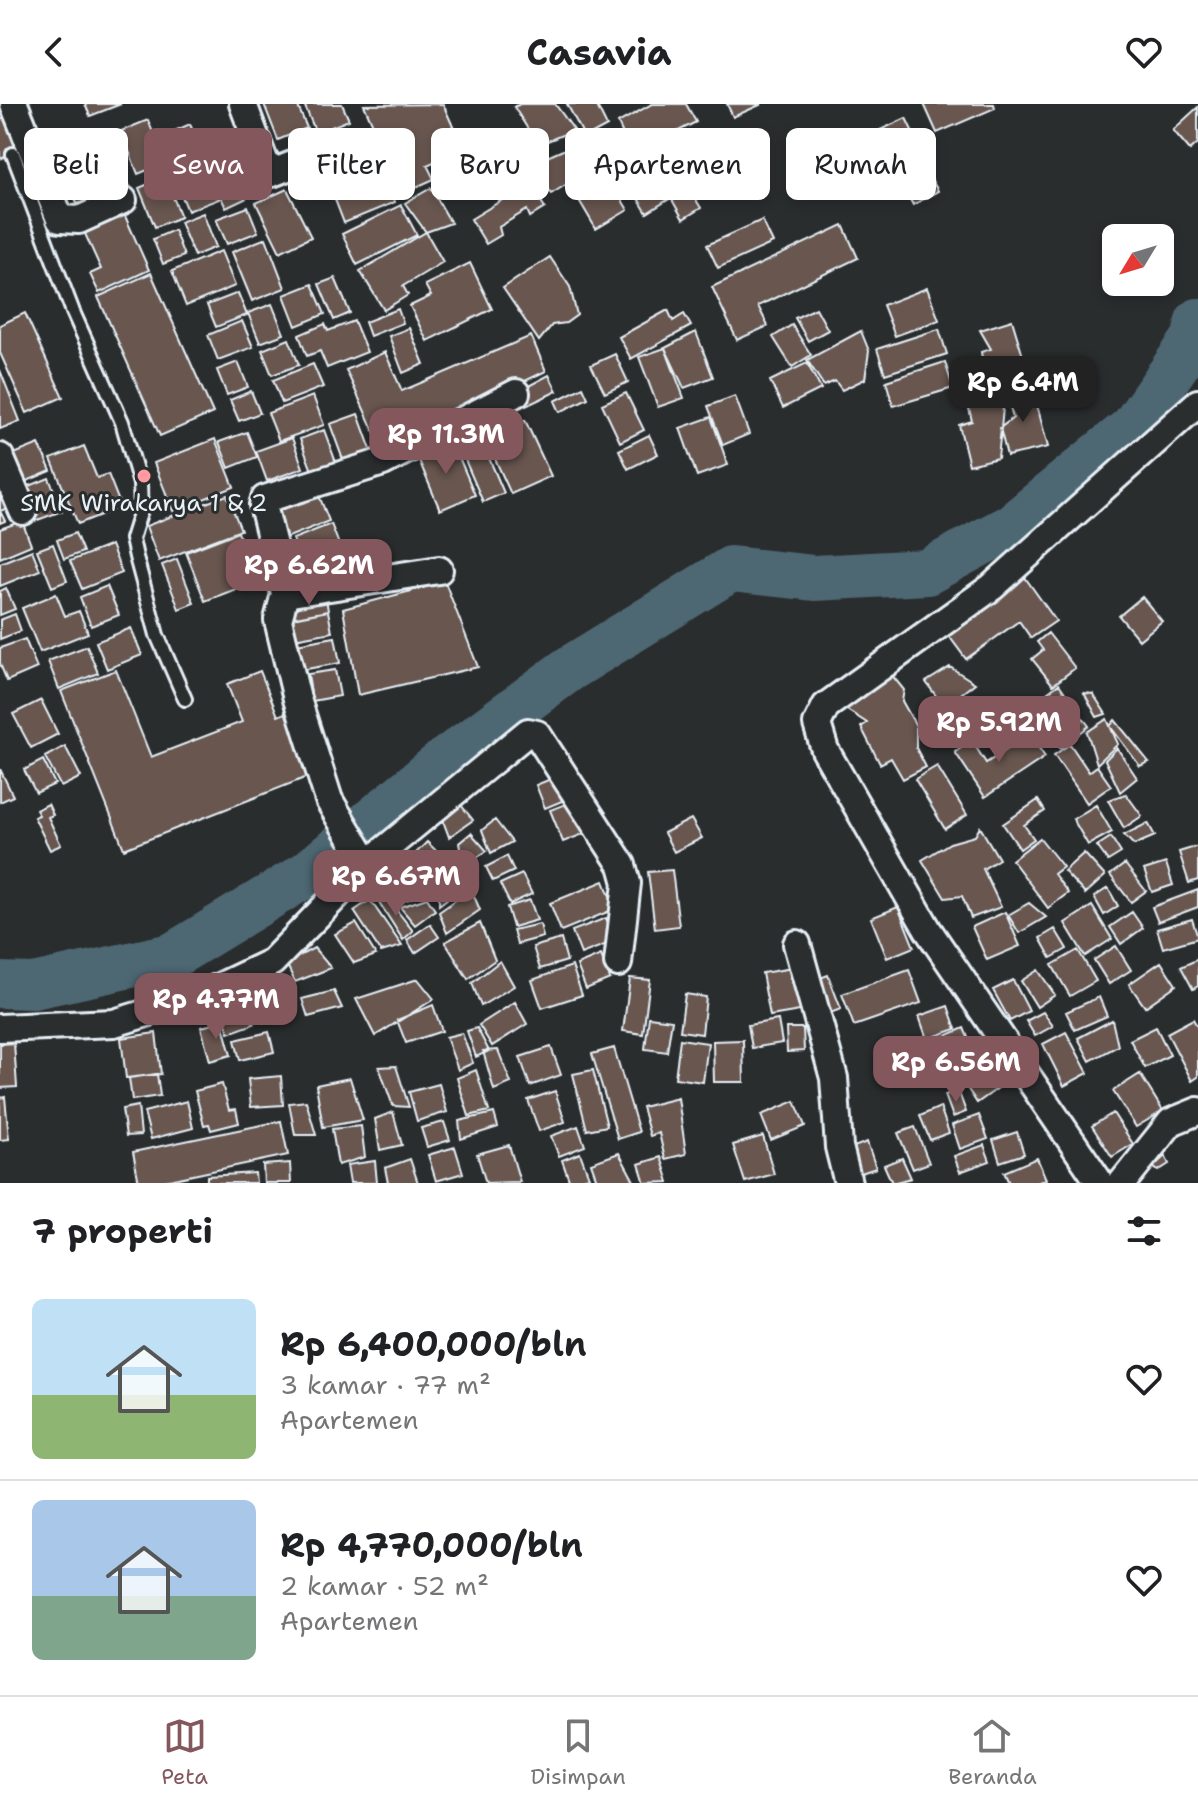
<!DOCTYPE html>
<html lang="id">
<meta charset="utf-8">
<style>
:root{--surface:#fff;--page:#f6f6f6;--text:#202124;--muted:#757577;--line:#e0e0e0;--accent:#84575d}
body{margin:0;font-family:"Shantell Sans",sans-serif;background:var(--page);color:var(--text);height:100vh;display:flex;flex-direction:column;font-size:30px;white-space:nowrap}
*{box-sizing:border-box;margin:0}
p{font-size:26px;color:var(--muted)}
.icon{flex:none;width:44px;height:44px;fill:none;stroke:currentColor;stroke-width:2;stroke-linecap:round;stroke-linejoin:round}
.map{position:relative;height:1079px;overflow:hidden}
.side{display:flex;flex-direction:column;background:var(--surface);flex:1}
.side>*{flex:none}
.banner{position:absolute;left:24px;top:24px;width:1150px;height:72px;display:flex;gap:16px}
.needle{width:52px;rotate:232deg}
.tools{position:absolute;left:1102px;top:120px;display:grid;gap:16px}
.tools a{display:grid;place-items:center;width:72px;height:72px;border-radius:12px;background:var(--surface);box-shadow:0 4px 12px #0003;font-size:40px}
.price{position:absolute;translate:-50% -68px;padding:0 18px;border-radius:16px;background:var(--accent);color:#fff;font-size:26px;line-height:52px;filter:drop-shadow(0 2px 4px #0008)}
.price::after{content:'';position:absolute;left:50%;top:48px;width:24px;height:18px;margin-left:-12px;background:inherit;clip-path:polygon(0 0,100% 0,50% 100%)}
.price.selected{background:#222;color:#fff}
ul{padding:0;list-style:none}
li{display:flex;align-items:center;gap:24px;height:200px;padding:0 32px}
li+li{border-top:2px solid var(--line)}
li span{display:grid;place-items:center;flex:none;width:224px;height:160px;border-radius:12px;color:#555}
li>.icon{margin-inline-start:auto}
span .icon{width:96px;height:96px;fill:#fffc;stroke-width:1}
li b{font-size:34px}
h2{display:flex;justify-content:space-between;align-items:center;height:96px;padding:0 32px;font-size:34px}
.pill{padding:0 28px;border-radius:12px;background:var(--surface);box-shadow:0 4px 12px #0003;font-size:28px;line-height:72px}
.pill.selected{background:var(--accent);color:#fff}
header{display:flex;justify-content:space-between;align-items:center;height:104px;padding:0 32px;background:var(--surface);font-size:36px;font-weight:700}
.dock{display:flex;justify-content:space-around;align-items:center;height:112px;border-top:2px solid var(--line);background:var(--surface);font-size:22px;color:var(--muted)}
.dock a{display:grid;justify-items:center;gap:4px}
.dock .selected{color:var(--accent)}
.map>svg:first-child{display:block}
</style>
<header><svg class="icon" aria-label="back" viewBox="0 0 24 24"><path d="M15 5l-7 7 7 7"/></svg>Casavia<svg class="icon" aria-label="heart" viewBox="0 0 24 24"><path d="M12 20l-8-8c-3-5 5-10 8-4 3-6 11-1 8 4z"/></svg></header>
<div class="map">
<svg width="1198" height="1079" viewBox="0 0 1198 1079">
<rect width="100%" height="100%" fill="#2a2d2e"/>
<filter id="ink" filterUnits="userSpaceOnUse"><feTurbulence type="fractalNoise" baseFrequency=".0125" numOctaves="2"/><feDisplacementMap in="SourceGraphic" scale="16" xChannelSelector="R" yChannelSelector="G"/><feConvolveMatrix kernelMatrix="1 2 1 2 8 2 1 2 1" color-interpolation-filters="sRGB"/></filter>
<g filter="url(#ink)">
<g fill="none" stroke-linecap="round" stroke-linejoin="round">
<path stroke="#4e6773" stroke-width="46" d="M0,881L33,882L172,852L307,770L444,657L569,565L731,465L814,474L927,468L1012,422L1133,323L1195,234L1198,217"/>
</g>
<path fill="#67574f" stroke="#e8f1f8" stroke-width="2" d="M85,0H121L90,12Z
M264,0H297L307,24L278,36Z
M304,0H342L349,16L316,29Z
M443,0L463,45L427,61L434,75L403,89L364,1Z
M520,0H555L574,26L538,41L514,3Z
M567,0H596L607,22L585,34Z
M652,0H686L696,18L632,51L618,19Z
M727,0H762L733,13Z
M924,0H994L995,4L937,29Z
M1198,3V39L1190,46L1173,26Z
M14,11L27,44L0,55V16Z
M906,14L917,37L889,50L878,27Z
M148,16L165,59L138,70L121,27Z
M190,20L201,47L172,59L161,33Z
M370,24L384,60L340,78L325,42Z
M77,25L94,67L77,74L60,32Z
M116,27L124,46L102,55L94,36Z
M59,32L76,75L52,84L35,42Z
M496,35L508,43L528,73L498,92L472,51Z
M588,35L601,59L551,90L531,60Z
M911,41L938,87L913,101L887,55Z
M667,49L701,104L683,115L671,94L647,109L626,75Z
M118,53L131,86L109,94L96,61Z
M207,65L219,95L188,107L176,78Z
M95,71L107,99L81,109L70,81Z
M237,71L247,94L226,104L215,81Z
M384,72L395,98L344,119L334,93Z
M165,73L181,113L155,123L139,84Z
M611,78L628,106L596,125L579,96Z
M530,79L545,104L530,113L527,106L499,123L501,131L486,140L471,115Z
M431,84L451,119L426,128L405,99Z
M287,85L311,133L280,148L256,99Z
M401,101L417,131L357,161L342,130Z
M121,103L149,166L99,189L90,170L101,165L81,121Z
M248,103L258,128L227,140L216,115Z
M203,109L216,143L194,152L180,118Z
M762,116L773,139L718,164L707,141Z
M843,121L858,154L758,202L768,222L737,236L712,183Z
M174,126L184,152L163,160L153,135Z
M426,128L443,158L403,182L408,191L384,206L360,167Z
M266,134L285,184L252,197L232,148Z
M221,147L235,182L186,202L172,167Z
M550,153L570,183L577,211L566,219L552,221L539,237L503,184Z
M470,159L492,205L427,237L410,202L431,192L425,181Z
M151,169L213,309L160,332L98,193Z
M335,174L350,209L334,216L319,180Z
M312,180L325,210L296,222L284,191Z
M927,184L939,216L895,232L883,201Z
M238,189L247,211L216,223L207,201Z
M272,200L284,230L260,239L248,209Z
M816,204L828,226L808,237L795,214Z
M398,205L403,219L370,232L365,218Z
M668,206L673,217L684,210L691,222L631,255L619,233Z
M25,209L63,293L27,309L0,249V221Z
M1012,216L1032,282L1002,287L1000,278L965,288L964,272L984,267L981,248L991,245L980,226Z
M242,217L253,243L218,256L208,231Z
M354,217L367,248L327,264L320,247L307,252L299,231L325,220L328,227Z
M792,221L811,251L792,263L773,233Z
M409,224L424,260L403,269L389,232Z
M939,225L947,250L885,270L877,245Z
M861,227L869,247L865,275L842,286L835,277L824,282L807,256Z
M696,228L713,273L684,284L665,244Z
M531,232L546,267L382,345L346,266L385,248L402,287Z
M289,235L299,261L272,271L262,246Z
M665,244L684,294L658,303L639,253Z
M615,250L628,278L605,289L591,261Z
M238,258L248,283L227,291L217,266Z
M945,258L953,284L893,302L886,277Z
M807,259L821,285L783,304L770,277Z
M313,260L323,283L282,299L273,276Z
M0,266L20,317L0,325Z
M549,271L557,287L526,302L519,287Z
M997,280L1003,304L998,354L969,361L959,321L972,317L965,288Z
M1032,282L1048,343L1007,352L1000,324L1013,314L1006,288Z
M583,283L588,294L560,308L555,297Z
M251,287L260,309L239,317L230,296Z
M626,289L644,326L620,338L602,300Z
M313,292L324,321L279,337L268,309Z
M735,292L749,330L723,341L708,302Z
M358,310L374,354L346,364L330,320Z
M711,313L728,361L697,372L680,324Z
M525,316L551,372L511,390L485,333Z
M324,326L338,364L314,372L300,335Z
M247,328L257,353L229,364L219,338Z
M649,331L658,350L628,365L619,346Z
M480,333L504,389L483,398L459,342Z
M292,334L303,364L267,377L256,347Z
M215,335L234,383L173,407L154,359Z
M453,339L475,391L440,406L418,354Z
M39,340L51,367L20,380L9,352Z
M84,342L97,374L108,370L121,403L78,420L51,355Z
M49,374L62,407L35,417L22,385Z
M0,376L13,402L0,407L5,417L0,419Z
M318,389L329,417L286,434L275,405Z
M227,391L241,426L159,457L146,422Z
M22,417L31,441L0,454V425Z
M331,420L345,456L307,470L293,435Z
M238,428L257,477L205,497L186,448Z
M75,429L83,448L64,455L57,436Z
M53,440L67,477L52,483L37,446Z
M111,441L122,469L82,485L70,457Z
M32,446L40,466L0,482V459Z
M177,455L194,499L179,505L162,461Z
M1024,472L1056,517L1031,534L1019,517L966,555L946,528Z
M445,478L478,563L358,591L343,505Z
M107,482L119,511L91,522L80,493Z
M6,484L15,505L0,511V487Z
M56,490L65,512L79,507L88,529L40,548L22,504Z
M326,493L328,507L292,514L290,499Z
M1142,493L1162,517L1139,536L1119,512Z
M328,507L332,528L294,535L290,514Z
M15,510L21,527L0,535V516Z
M131,524L142,551L107,565L96,538Z
M1048,529L1075,564L1053,581L1032,555L1043,546L1037,538Z
M335,533L340,559L301,566L296,540Z
M25,535L37,564L7,577L0,560V544Z
M87,542L98,569L59,585L48,557Z
M950,563L975,579L944,603L926,578Z
M116,566L151,653L242,618L227,580L260,567L278,612L290,607L315,670L124,745L61,587Z
M335,566L340,592L312,597L308,570Z
M891,570L904,586L902,597L916,622V644L926,663L903,675L891,654L880,660L861,623L867,619L847,606L850,593Z
M1059,580L1071,597L1035,624L1023,607Z
M1084,589L1093,590L1106,610L1097,613Z
M41,596L58,630L31,644L13,610Z
M1073,601L1089,622L1060,644L1044,622Z
M1107,615L1118,640L1097,660L1087,628Z
M1115,616L1149,658L1140,662L1110,622Z
M1030,631L1045,653L985,693L955,648L972,637L986,659Z
M1070,640L1089,668L1097,662L1111,682L1087,699L1054,651Z
M65,642L81,673L61,683L45,653Z
M1117,644L1137,674L1120,688L1105,656Z
M43,656L55,680L36,689L24,666Z
M937,662L967,711L945,725L915,675Z
M0,665L13,692L0,698Z
M553,674L562,697L545,704L536,681Z
M1126,690L1142,712L1124,724L1108,696Z
M1038,696L1045,707L1024,721L1034,735L1020,745L1003,720Z
M574,697L586,729L563,738L550,706Z
M48,700L53,711L48,713L61,741L50,746L34,713L39,711L36,706Z
M461,701L473,716L449,733L442,714Z
M1096,701L1112,728L1088,741L1073,715Z
M691,715L702,734L674,748L664,729Z
M495,716L512,738L491,749L482,726Z
M1148,719L1155,732L1134,741L1124,731Z
M980,723L999,755L983,765L1001,803L971,814L962,792L945,794L922,756L950,739L975,732Z
M471,729L487,747L463,762L459,739Z
M1111,733L1121,749L1108,757L1097,742Z
M1040,734L1063,763L1054,770L1068,789L1048,804L1012,756Z
M427,738L450,760L437,772L415,750Z
M1198,742V776L1189,779L1179,748Z
M1084,749L1105,772L1085,790L1064,767Z
M507,752L514,767L493,777L486,763Z
M1166,759L1173,781L1152,788L1144,766Z
M1125,760L1146,787L1131,798L1110,771Z
M408,765L427,788L399,799L382,776Z
M460,765L468,779L439,801V779Z
M672,766L679,822L655,825L648,768Z
M522,770L532,790L510,800L500,780Z
M604,777L615,805L561,827L550,799Z
M1108,784L1118,802L1104,811L1094,793Z
M471,785L480,806L447,829L439,808Z
M1198,786V803L1158,818L1152,803Z
M387,794L413,827L403,836L377,795Z
M427,794L435,806L415,821L400,803Z
M370,796L402,842L381,848L354,807Z
M530,796L537,816L513,823L507,803Z
M1029,799L1046,813L1019,829L1008,811Z
M1092,802L1112,835L1085,852L1065,819Z
M898,803L914,843L887,854L871,814Z
M1005,808L1020,842L987,856L972,823Z
M1132,808L1143,824L1121,840L1110,823Z
M606,814L615,837L581,850L572,827Z
M1192,815L1198,834L1163,844L1157,825Z
M356,819L376,851L354,859L335,830Z
M480,819L495,856L468,875L445,838Z
M430,820L439,833L415,849L407,836Z
M540,820L543,833L517,840L513,826Z
M1055,825L1067,845L1051,854L1040,834Z
M561,835L567,857L540,865L533,843Z
M1116,842L1131,866L1109,880L1094,856Z
M314,844L331,864L295,878L286,859Z
M1078,846L1096,877L1070,892L1052,861Z
M601,851L610,875L586,885L577,861Z
M1198,855V882L1193,885L1181,863Z
M500,857L514,882L481,902L472,879Z
M1161,858L1176,881L1145,903L1129,880Z
M572,862L582,891L542,904L532,876Z
M793,864L800,907L770,912L762,869Z
M909,866L921,899L854,922L842,890Z
M1038,866L1055,891L1037,903L1021,877Z
M828,871L841,905L825,911L812,877Z
M630,874L650,876L643,930L623,927Z
M418,875L434,895L375,932L356,895Z
M1013,876L1029,907L1010,917L993,886Z
M334,887L342,904L308,913L302,895Z
M685,890L706,893L702,930L680,927Z
M244,891L254,920L229,929L219,898Z
M1099,893L1107,912L1075,926L1066,908Z
M515,898L527,920L492,942L479,921Z
M433,901L442,927L406,939L397,916Z
M948,902L956,925L927,935L919,912Z
M1043,908L1053,922L1035,932L1026,917Z
M649,913L672,916L667,948L645,945Z
M1193,915L1198,924V973L1192,977L1167,929Z
M778,916L782,939L752,944L748,921Z
M1112,916L1118,942L1090,957L1078,934Z
M222,918L231,951L210,957L201,923Z
M1156,923L1170,951L1145,964L1130,936Z
M477,924L489,947L476,953L467,927Z
M786,924H803L804,947L787,948Z
M964,924L978,957L957,966L943,933Z
M269,928L274,948L240,956L235,936Z
M1066,928L1088,969L1064,982L1043,940Z
M156,929L161,970L126,974L121,934Z
M462,929L473,959L458,966L446,933Z
M680,935L708,939L703,978L675,974Z
M743,936L744,978H714L713,937Z
M14,939L17,983L0,984V940Z
M935,941L945,967L923,975L913,949Z
M551,943L561,971L530,982L520,953Z
M614,944L639,1028L618,1035L592,950Z
M498,946L511,979L494,986L483,947Z
M984,957L1001,982L977,999L960,973Z
M396,962L409,1003L393,1002L379,963Z
M476,966L489,1007L469,1012L457,974Z
M593,966L607,1022L587,1026L573,970Z
M157,970L160,992L132,996L129,974Z
M1140,970L1163,1007L1136,1023L1113,987Z
M281,972L283,1001L251,1003L248,975Z
M350,974L363,1016L323,1023L316,981Z
M222,980L229,1006L236,1005L239,1019L211,1026L209,1020L204,1021L195,987Z
M439,980L447,1008L417,1017L409,988Z
M958,986L966,1008L953,1013L945,991Z
M555,987L565,1018L539,1027L528,996Z
M5,993L9,1035L0,1036V994Z
M678,994L686,1050L665,1055L659,1029L650,1032L642,1003Z
M187,997L193,1024L151,1035L144,1008Z
M306,997L316,1031H295L289,999Z
M795,997L805,1022L771,1036L761,1011Z
M138,1002L141,1031L126,1032L122,1005Z
M940,1003L949,1029L930,1036L920,1012Z
M393,1008L402,1041L380,1046L375,1015Z
M494,1009L498,1023L461,1035L459,1017Z
M1113,1009L1133,1040L1112,1053L1092,1022Z
M979,1011L988,1035L960,1045L952,1021Z
M281,1017L288,1051L155,1079H139L133,1048Z
M444,1018L450,1036L427,1043L421,1024Z
M361,1022L365,1053L338,1061L332,1025Z
M578,1022L585,1042L559,1052L551,1032Z
M915,1023L929,1059L913,1065L898,1029Z
M1017,1028L1024,1050L1000,1058L993,1036Z
M763,1032L774,1070L745,1078L733,1041Z
M867,1038L876,1064L852,1072L843,1047Z
M509,1041L520,1078L486,1079L477,1050Z
M984,1041L990,1057L960,1068L954,1052Z
M455,1043L463,1069L436,1077L428,1051Z
M580,1049L589,1073L570,1079L562,1056Z
M619,1049L635,1079H598L591,1059Z
M1165,1052L1169,1060L1158,1067L1153,1063Z
M661,1053L669,1078L645,1079L639,1060Z
M902,1054L911,1074L892,1079L884,1061Z
M1037,1054L1046,1075L1037,1079H1009L1004,1068Z
M410,1055L418,1079H388L385,1064Z
M375,1057L377,1079H350L347,1061Z
M290,1059L291,1079H264L263,1061Z
M255,1069L256,1079H207V1072Z"/>
<g fill="none" stroke-linecap="round" stroke-linejoin="round">
<g stroke="#e8f1f8" stroke-width="18">
<path id="service" d="M13,50L73,208L122,318L140,380L141,406L132,435L136,453L157,531L185,595"/>
</g>
<g stroke="#e8f1f8" stroke-width="32">
<path id="minor" d="M14,0L60,115L79,116L123,96
M243,0L268,67L272,69L318,51
M0,353L23,407
M285,490L263,401L265,395L383,358L516,289
M367,760L329,696L297,595L278,516L285,490L439,466
M797,840L834,974L839,1043L848,1079
M0,924L114,919L196,894L272,858L367,760L528,628L537,630L622,761L627,779L618,859
M1100,1079L928,826L825,646L817,620L826,602L992,483L1198,299
M1122,1079L1171,1018L1198,1007"/>
</g>
<use href="#service" stroke="#2a2d2e" stroke-width="12"/>
<use href="#minor" stroke="#2a2d2e" stroke-width="26"/>
</g>
</g>
<circle fill="#ff9aa2" stroke="#2a2d2e" stroke-width="3" cx="144" cy="372" r="8"/>
<g text-anchor="middle" dominant-baseline="central" stroke-width="6" stroke-linejoin="round" paint-order="stroke">
<g font-size="24" fill="#e8f1f8" stroke="#2a2d2e">
<text x="144" y="399">SMK Wirakarya 1 &amp; 2</text>
</g>
</g>
</svg>
<div class="tools">
<a><svg class="needle" viewBox="-14 -14 28 28"><path d="M0-13l5 13h-10z" fill="#e53935"/><path d="M0 13l5-13h-10z" fill="#757577"/></svg></a>
</div>
<b class="price selected" style="left:1023px;top:320px">Rp 6.4M</b>
<b class="price" style="left:446px;top:372px">Rp 11.3M</b>
<b class="price" style="left:309px;top:503px">Rp 6.62M</b>
<b class="price" style="left:999px;top:660px">Rp 5.92M</b>
<b class="price" style="left:396px;top:814px">Rp 6.67M</b>
<b class="price" style="left:216px;top:937px">Rp 4.77M</b>
<b class="price" style="left:956px;top:1000px">Rp 6.56M</b>
<div class="banner">
<a class="pill">Beli</a>
<a class="pill selected">Sewa</a>
<a class="pill">Filter</a>
<a class="pill">Baru</a>
<a class="pill">Apartemen</a>
<a class="pill">Rumah</a>
</div>
</div>
<section class="side">
<h2>7 properti<svg class="icon" aria-label="filters" viewBox="0 0 24 24"><path d="M4 7h16M4 17h16"/><circle cx="9" cy="7" r="2"/><circle cx="15" cy="17" r="2"/></svg></h2>
<ul>
<li><span style="background:linear-gradient(#bfe0f5 60%,#8fb573 0)"><svg class="icon" aria-label="home" viewBox="0 0 24 24"><path d="M3 11l9-7 9 7M6 9v11h12V9"/></svg></span><div><b>Rp 6,400,000/bln</b><p>3 kamar · 77 m²</p><p>Apartemen</p></div><svg class="icon" aria-label="heart" viewBox="0 0 24 24"><path d="M12 20l-8-8c-3-5 5-10 8-4 3-6 11-1 8 4z"/></svg></li>
<li><span style="background:linear-gradient(#a9c7e8 60%,#7fa58c 0)"><svg class="icon" aria-label="home" viewBox="0 0 24 24"><path d="M3 11l9-7 9 7M6 9v11h12V9"/></svg></span><div><b>Rp 4,770,000/bln</b><p>2 kamar · 52 m²</p><p>Apartemen</p></div><svg class="icon" aria-label="heart" viewBox="0 0 24 24"><path d="M12 20l-8-8c-3-5 5-10 8-4 3-6 11-1 8 4z"/></svg></li>
</ul>
</section>
<nav class="dock">
<a class="selected"><svg class="icon" aria-label="map" viewBox="0 0 24 24"><path d="M3 6l6-2 6 2 6-2v14l-6 2-6-2-6 2zM9 4v14M15 6v14"/></svg>Peta</a>
<a><svg class="icon" aria-label="saved" viewBox="0 0 24 24"><path d="M7 4h10v16l-5-4-5 4z"/></svg>Disimpan</a>
<a><svg class="icon" aria-label="home" viewBox="0 0 24 24"><path d="M3 11l9-7 9 7M6 9v11h12V9"/></svg>Beranda</a>
</nav>
